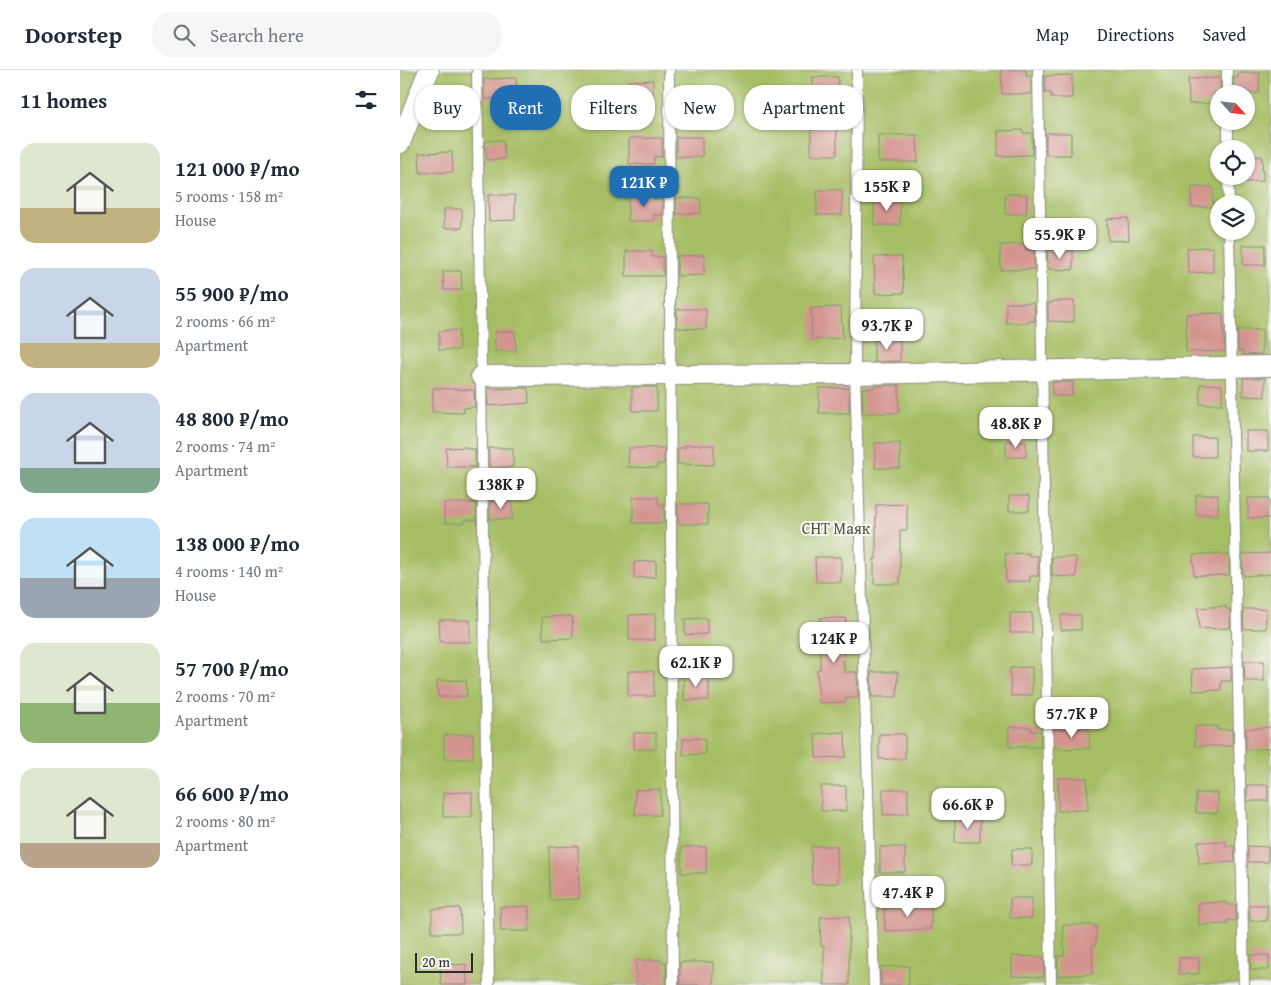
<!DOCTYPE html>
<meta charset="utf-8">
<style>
:root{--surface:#fff;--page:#f6f6f7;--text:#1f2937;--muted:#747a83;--line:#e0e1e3;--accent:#1f6fb2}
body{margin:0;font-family:"Gentium Book Plus",serif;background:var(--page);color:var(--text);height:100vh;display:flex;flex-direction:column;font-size:19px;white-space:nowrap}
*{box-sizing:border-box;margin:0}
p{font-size:16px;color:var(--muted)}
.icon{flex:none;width:28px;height:28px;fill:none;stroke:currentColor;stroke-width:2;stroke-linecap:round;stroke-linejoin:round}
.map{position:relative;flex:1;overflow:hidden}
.side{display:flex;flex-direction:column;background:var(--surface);width:400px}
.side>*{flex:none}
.banner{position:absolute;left:15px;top:15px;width:475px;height:45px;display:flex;gap:10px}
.needle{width:32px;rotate:117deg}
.buttons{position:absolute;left:810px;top:15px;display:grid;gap:10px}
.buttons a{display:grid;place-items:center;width:45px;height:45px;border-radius:50%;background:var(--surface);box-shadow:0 1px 4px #0004;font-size:25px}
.scale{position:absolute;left:15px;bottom:12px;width:58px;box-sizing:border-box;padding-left:5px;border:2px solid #2b2b2b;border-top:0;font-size:14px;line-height:18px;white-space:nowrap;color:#2b2b2b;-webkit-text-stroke:4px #f6f6f2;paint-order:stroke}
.price{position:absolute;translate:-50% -42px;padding:0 11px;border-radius:10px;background:#fff;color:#222;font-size:16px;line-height:32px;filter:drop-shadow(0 1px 2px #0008)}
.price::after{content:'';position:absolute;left:50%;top:30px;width:15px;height:11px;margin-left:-8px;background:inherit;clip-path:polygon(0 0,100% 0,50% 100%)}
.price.current{background:var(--accent);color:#fff}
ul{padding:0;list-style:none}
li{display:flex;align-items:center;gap:15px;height:125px;padding:0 20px}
li span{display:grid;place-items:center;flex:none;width:140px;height:100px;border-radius:15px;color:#555}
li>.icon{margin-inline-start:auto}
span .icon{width:60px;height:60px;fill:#fffc;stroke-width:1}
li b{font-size:21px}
h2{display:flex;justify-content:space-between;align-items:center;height:60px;padding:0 20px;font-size:21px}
.chip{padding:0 18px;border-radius:20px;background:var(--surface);box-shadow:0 1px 4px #0004;font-size:18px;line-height:45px}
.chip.current{background:var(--accent);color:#fff}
header{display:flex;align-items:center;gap:30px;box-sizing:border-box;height:70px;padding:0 25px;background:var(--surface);border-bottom:1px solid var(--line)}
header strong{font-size:24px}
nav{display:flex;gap:28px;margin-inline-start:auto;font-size:18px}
.search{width:350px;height:45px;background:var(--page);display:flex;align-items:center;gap:12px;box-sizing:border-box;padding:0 18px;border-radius:20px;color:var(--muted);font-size:19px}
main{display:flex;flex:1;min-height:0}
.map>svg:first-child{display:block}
</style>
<header>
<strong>Doorstep</strong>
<div class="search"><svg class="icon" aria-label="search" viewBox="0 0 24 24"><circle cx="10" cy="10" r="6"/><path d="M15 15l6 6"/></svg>Search here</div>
<nav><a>Map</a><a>Directions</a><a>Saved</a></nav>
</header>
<main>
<section class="side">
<h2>11 homes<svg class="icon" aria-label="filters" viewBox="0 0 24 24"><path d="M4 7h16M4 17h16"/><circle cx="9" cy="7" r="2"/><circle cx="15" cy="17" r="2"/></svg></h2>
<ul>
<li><span style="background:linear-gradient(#dfe7d0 65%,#c2b280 0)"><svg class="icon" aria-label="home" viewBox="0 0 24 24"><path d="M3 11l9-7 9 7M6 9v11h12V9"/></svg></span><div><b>121 000 ₽/mo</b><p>5 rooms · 158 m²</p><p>House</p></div></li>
<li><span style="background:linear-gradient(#c9d6e8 75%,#c2b280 0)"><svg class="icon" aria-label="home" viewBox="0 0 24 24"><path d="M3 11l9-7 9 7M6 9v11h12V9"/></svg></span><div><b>55 900 ₽/mo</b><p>2 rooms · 66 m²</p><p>Apartment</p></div></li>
<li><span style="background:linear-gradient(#c9d6e8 75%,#7fa58c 0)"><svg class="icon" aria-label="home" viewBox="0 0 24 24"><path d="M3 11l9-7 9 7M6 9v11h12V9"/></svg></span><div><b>48 800 ₽/mo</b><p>2 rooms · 74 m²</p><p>Apartment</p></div></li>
<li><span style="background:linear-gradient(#bfe0f5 60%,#9aa5b1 0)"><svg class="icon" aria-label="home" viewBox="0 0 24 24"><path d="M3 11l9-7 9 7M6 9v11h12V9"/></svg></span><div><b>138 000 ₽/mo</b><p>4 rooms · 140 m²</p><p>House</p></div></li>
<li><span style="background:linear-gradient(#dfe7d0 60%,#8fb573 0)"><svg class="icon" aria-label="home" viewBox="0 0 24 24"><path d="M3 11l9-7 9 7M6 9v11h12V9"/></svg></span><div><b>57 700 ₽/mo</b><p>2 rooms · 70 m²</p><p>Apartment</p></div></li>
<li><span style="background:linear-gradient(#dfe7d0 75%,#b9a48a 0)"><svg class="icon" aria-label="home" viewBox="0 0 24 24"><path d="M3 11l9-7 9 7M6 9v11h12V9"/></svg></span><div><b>66 600 ₽/mo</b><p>2 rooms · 80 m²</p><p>Apartment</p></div></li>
</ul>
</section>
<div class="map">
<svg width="871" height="915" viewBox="0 0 871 915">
<rect width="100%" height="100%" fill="#f6f6f2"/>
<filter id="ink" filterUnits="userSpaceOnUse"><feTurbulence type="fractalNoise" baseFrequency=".02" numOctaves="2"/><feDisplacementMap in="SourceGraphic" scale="10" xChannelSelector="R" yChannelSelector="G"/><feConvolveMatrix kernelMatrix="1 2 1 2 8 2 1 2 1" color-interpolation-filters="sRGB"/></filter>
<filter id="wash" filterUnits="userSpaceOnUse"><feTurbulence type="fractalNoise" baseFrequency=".0096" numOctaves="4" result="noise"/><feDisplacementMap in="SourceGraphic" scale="20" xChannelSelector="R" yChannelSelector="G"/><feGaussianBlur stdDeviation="1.12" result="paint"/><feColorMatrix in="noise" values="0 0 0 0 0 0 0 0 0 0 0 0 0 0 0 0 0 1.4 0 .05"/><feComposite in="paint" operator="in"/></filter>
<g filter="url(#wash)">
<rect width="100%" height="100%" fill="#f0e6ce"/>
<path fill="#a6be63" stroke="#687447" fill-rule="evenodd" d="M0,0H871V915H0ZM819,24H846V51H819ZM819,79H846V106H819ZM819,134H846V161H819Z"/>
<g id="blocks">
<path fill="#d4948f" d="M601,0H626V6H631V24H602Z
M838,3H860L859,23H834V8L838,7Z
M672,5V28H651V23H645V6Z
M413,7H438V32H436L437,85H411V60H413Z
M116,8L117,28L84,29V9Z
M820,8V23H814V33L789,34L788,9Z
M253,10V36H228V11Z
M623,60V63H632V85L598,86V61Z
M646,63H671V85H646Z
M478,65H517L518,92H478Z
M276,67H302V87H276Z
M229,68H262V87L254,86V94H229Z
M103,70L105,89L87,90L85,71Z
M52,82L53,102L20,103L19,83Z
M862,86L863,111L846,112V87Z
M792,117H813V137H791Z
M417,120H442V145H417Z
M605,124H627L626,144H605Z
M88,125H115V150L89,151Z
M228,126H253L254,129H263V145H254V151H228Z
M276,128H300L301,143L276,144Z
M474,129H500V155H474Z
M44,139H62V158H44Z
M728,148L729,170L708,171L707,149Z
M626,174V180H634V199L601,200L600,175Z
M843,175H865V195H843Z
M813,177V202L788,203L787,178Z
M647,180H673V200L648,199Z
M226,181H252V187H263V206H226Z
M304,185V205L277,206V186Z
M502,186L504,223L475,224L474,187Z
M43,201H61L62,220H44Z
M652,231H674V252L648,251V233H652Z
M606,233H634L635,251H628V253H606Z
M441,237L443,268L412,270L411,238Z
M277,239H306V259L277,258Z
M822,243L825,281L786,282V244Z
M59,260V280H39V261Z
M838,260H862V284L843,285V281H838Z
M115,261L116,281H95V262Z
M474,270H500V291L474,292Z
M843,308H865V327L843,326Z
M652,312H673L672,326H652Z
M800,314L822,315V334H800Z
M499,315V343H463L462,318H473L474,316Z
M232,317H257V341H232Z
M33,318L74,320L75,337L64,338V343L32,342Z
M128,318L129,333L88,336V319Z
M419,318H449V343H419Z
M846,361H868V381H846Z
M793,367H815V387H793Z
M606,371L626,372V387H606Z
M475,373H500V398H475Z
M285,375H314V395L278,394V378H285Z
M67,377V379H75V397H47L46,378Z
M89,378H113V397L92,398V396H89Z
M229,378H264V394H257V398L228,397Z
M796,425H818V445H796Z
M609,426H629V441H609Z
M233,427H258V434H264V453H233Z
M848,428H870V448H848Z
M92,430H112V449H90V432H92Z
M44,433H76V450H65V453H45Z
M278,434H308V454H279Z
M507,434V460H500V514H474V489H476V435Z
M629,483V486H638V506H630V511L606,512L605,484Z
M821,483V485H829V505L794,506L793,485Z
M871,483V504L844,506L843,504L842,484Z
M415,487H441V512H416Z
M652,487H676V507L652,506Z
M256,491V507L234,508V492Z
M826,536V539H830V558L799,559L798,538Z
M843,539H866V559H844Z
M610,543H632V563H610Z
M255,544V570H229V545Z
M661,545H681V560H661Z
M172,546L173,568L143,569L142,547Z
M307,548V564L285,565V549Z
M420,548H446L445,573H443L444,602H457L458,628H445L446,632L419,633L417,600L420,599Z
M39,550H70V572H40Z
M844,591H864V611H845Z
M632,597V625L611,626L610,598Z
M831,597V611H821V620L793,621L792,599Z
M228,601H254V626H228Z
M471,602H498L497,627H472Z
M284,605H309V630H284Z
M66,610L67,626L38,627L37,611Z
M795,656H817V660L832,659V676H795Z
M609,657H631V661H641V677H609Z
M871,657V678L846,680V659Z
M689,659L690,678L658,679V677H654V660Z
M445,662L446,687L416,688L415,664Z
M234,663H256V679H234Z
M73,664V689H44V665Z
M479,664H505V689H479Z
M305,668V684L283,685V669Z
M658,708H687L688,740L658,741Z
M847,715H868V731H847Z
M421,716H446V741H421Z
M260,719V745H235V720Z
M483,719H508V744L483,745Z
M72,722V747H43V723Z
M796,723H818V743H796Z
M555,747H580V772H555Z
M826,771V776H834L835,792L799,794L798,772Z
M178,776L179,829L150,830L149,777Z
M411,776H437L438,813L412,814Z
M848,776L868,777V792H848Z
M281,777H306V803H281Z
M480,777H505V802H480Z
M612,779H632V795H611Z
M610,828H632V848H610Z
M826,832L827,835H836V851L827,850L828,854L799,855L798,833Z
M849,835H867V851H850Z
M129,836V861H101L100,837Z
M531,836V859L485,861L484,838Z
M60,838L61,863H32V839Z
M449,846V915H424V876H421L420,847Z
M663,855H696V875H692L693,904L658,906L657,886H664Z
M850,885H869V900H851Z
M612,886L644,887V907L612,906Z
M779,888H799V904H779Z
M236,890H261V892H266V915H236Z
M280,892H313V915H280Z
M66,894L67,915H41L40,896Z
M509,896V915H481L480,897Z"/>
</g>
</g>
<g filter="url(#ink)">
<use href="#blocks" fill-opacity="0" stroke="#8e887c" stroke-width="1"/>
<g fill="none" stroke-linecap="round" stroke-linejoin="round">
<g stroke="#8e887c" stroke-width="12">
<path id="service" d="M77,0L89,915
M269,0L273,915
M457,0L455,304L474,915
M638,0L651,915
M827,0V24
M828,51V79
M828,106L829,134
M829,161L844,915"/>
</g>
<g stroke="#8e887c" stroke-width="22">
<path id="minor" d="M0,73L29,0
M81,306L455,304L871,296"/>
</g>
<use href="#service" stroke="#fff" stroke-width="10"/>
<use href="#minor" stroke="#fff" stroke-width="20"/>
</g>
</g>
<g text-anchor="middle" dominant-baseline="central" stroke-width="4" stroke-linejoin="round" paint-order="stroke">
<g font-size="16" fill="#50573c" stroke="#f6f6f2">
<text x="436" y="458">СНТ Маяк</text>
</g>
</g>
</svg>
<div class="buttons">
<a><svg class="needle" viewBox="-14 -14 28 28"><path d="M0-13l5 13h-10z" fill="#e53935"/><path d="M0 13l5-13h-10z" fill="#747a83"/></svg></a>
<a><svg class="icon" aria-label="locate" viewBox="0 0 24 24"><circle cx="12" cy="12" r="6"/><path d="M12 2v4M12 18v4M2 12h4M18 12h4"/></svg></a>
<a><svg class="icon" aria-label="layers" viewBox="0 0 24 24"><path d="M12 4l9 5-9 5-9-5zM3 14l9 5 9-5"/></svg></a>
</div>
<div class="scale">20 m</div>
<b class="price current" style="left:244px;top:138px">121K ₽</b>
<b class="price" style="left:487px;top:142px">155K ₽</b>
<b class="price" style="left:660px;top:190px">55.9K ₽</b>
<b class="price" style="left:487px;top:281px">93.7K ₽</b>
<b class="price" style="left:616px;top:379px">48.8K ₽</b>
<b class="price" style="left:101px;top:440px">138K ₽</b>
<b class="price" style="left:434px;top:594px">124K ₽</b>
<b class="price" style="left:296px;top:618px">62.1K ₽</b>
<b class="price" style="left:672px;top:669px">57.7K ₽</b>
<b class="price" style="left:568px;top:760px">66.6K ₽</b>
<b class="price" style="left:508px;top:848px">47.4K ₽</b>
<div class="banner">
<a class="chip">Buy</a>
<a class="chip current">Rent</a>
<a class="chip">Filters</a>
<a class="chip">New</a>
<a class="chip">Apartment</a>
</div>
</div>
</main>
